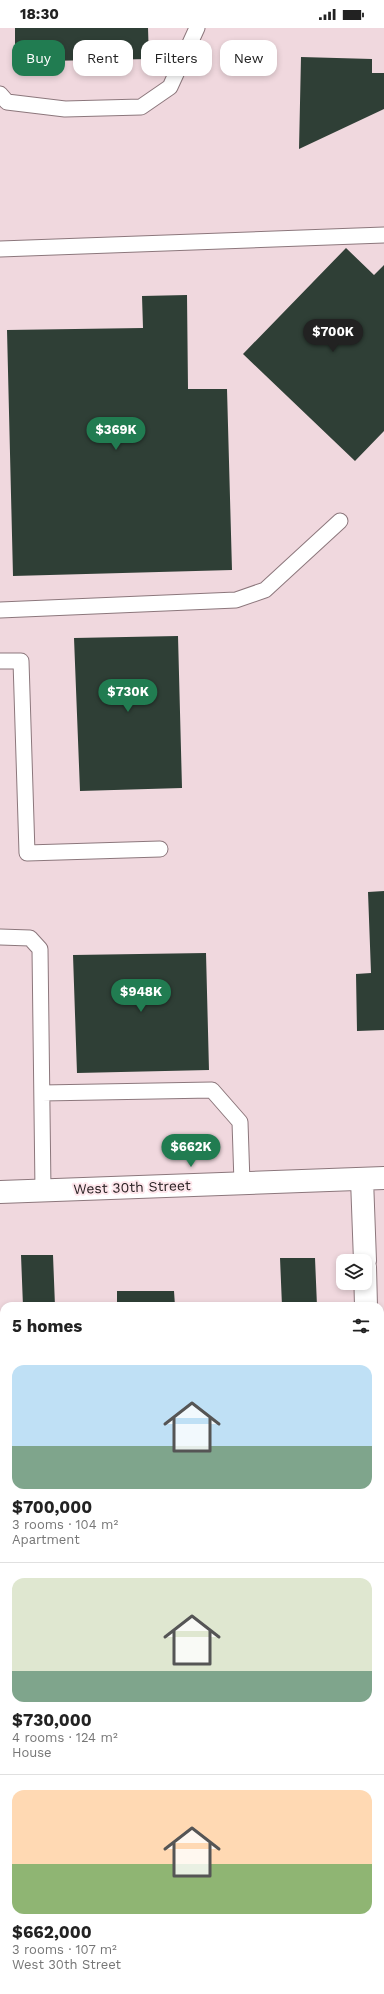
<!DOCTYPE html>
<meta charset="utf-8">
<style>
:root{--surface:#fff;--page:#f6f6f6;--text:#222;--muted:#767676;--line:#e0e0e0;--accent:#217c51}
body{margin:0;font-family:"Work Sans",sans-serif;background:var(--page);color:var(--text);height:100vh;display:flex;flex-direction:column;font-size:15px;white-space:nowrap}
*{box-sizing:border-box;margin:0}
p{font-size:13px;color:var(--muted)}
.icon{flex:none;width:22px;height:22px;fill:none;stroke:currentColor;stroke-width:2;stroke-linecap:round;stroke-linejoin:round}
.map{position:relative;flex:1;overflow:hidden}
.details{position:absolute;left:0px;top:1274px;width:384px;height:692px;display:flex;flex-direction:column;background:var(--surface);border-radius:12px 12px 0 0;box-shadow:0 2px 6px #0003}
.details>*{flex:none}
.top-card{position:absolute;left:12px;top:12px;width:360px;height:36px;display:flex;gap:8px}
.fabs{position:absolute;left:336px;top:1226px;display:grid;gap:8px}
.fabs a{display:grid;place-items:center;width:36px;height:36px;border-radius:8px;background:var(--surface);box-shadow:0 2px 6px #0003;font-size:20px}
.price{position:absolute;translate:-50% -34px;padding:0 9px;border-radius:14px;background:var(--accent);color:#fff;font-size:13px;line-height:26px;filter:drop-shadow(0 1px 2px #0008)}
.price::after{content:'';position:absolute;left:50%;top:24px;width:12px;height:9px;margin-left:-6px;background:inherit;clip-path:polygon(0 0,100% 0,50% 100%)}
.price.on{background:#222;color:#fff}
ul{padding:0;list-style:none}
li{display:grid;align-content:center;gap:8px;height:212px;padding:0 12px}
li+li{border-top:1px solid var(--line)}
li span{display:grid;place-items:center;height:124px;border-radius:12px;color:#555}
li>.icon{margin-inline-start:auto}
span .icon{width:72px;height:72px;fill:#fffc;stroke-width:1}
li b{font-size:17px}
h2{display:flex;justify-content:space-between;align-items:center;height:48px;padding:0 12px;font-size:17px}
.chip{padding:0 14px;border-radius:12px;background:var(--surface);box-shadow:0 2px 6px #0003;font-size:14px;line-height:36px}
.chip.on{background:var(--accent);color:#fff}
.status{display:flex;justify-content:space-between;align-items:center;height:28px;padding:0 20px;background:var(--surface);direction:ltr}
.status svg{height:11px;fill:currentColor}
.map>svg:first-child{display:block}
</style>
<div class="status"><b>18:30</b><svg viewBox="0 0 49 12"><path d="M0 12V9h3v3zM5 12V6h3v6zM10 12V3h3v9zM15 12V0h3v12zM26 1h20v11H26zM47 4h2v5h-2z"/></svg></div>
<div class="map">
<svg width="384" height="1966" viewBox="0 0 384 1966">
<rect width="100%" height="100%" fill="#f0d8de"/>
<path fill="#2f3f36" d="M15,0H148L149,31L45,33V42L15,43Z
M301,29L372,31V45H384V81L299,121Z
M346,220L374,247L384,237V403L355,433L243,326Z
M187,267L188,361H227L232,542L13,548L7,302L143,300L142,268Z
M178,608L182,760L80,763L74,610Z
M384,863V1002L357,1003L356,946L371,945L368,864Z
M206,925L209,1042L77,1045L73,927Z
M21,1227H53L55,1278H23Z
M280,1230H315L317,1278H282Z
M117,1263H174L175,1278H117Z"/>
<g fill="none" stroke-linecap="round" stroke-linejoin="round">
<g stroke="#8c777c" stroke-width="17">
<path id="service" d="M0,66L7,74L65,81L141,79L170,59L197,0
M0,221L384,207
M0,582L236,572L265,562L340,493
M0,633H21L27,825L160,821
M0,909L30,910L40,921L43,1162
M42,1065L212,1062L240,1094L242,1155
M0,1790H4
M140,1962V1966"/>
</g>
<g stroke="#8c777c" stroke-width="24">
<path id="minor" d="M362,1151L365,1233
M0,1164L384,1150
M365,1239L366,1278
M380,1551H384
M0,1564H4
M380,1625L384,1707
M245,1966L384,1963"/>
</g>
<use href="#service" stroke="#fff" stroke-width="15"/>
<use href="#minor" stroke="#fff" stroke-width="22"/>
</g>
<g text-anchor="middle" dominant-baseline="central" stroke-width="4" stroke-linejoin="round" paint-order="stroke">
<g font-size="14" fill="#282022" stroke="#fde6eb">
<text transform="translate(132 1159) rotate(-2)">West 30th Street</text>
</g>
</g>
</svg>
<div class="fabs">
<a><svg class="icon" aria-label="layers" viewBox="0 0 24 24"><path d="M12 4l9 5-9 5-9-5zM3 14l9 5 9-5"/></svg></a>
</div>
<b class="price on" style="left:333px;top:325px">$700K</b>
<b class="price" style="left:116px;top:423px">$369K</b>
<b class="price" style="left:128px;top:685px">$730K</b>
<b class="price" style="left:141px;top:985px">$948K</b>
<b class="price" style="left:191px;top:1140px">$662K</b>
<div class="top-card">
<a class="chip on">Buy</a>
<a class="chip">Rent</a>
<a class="chip">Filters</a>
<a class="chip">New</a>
</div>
<section class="details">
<h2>5 homes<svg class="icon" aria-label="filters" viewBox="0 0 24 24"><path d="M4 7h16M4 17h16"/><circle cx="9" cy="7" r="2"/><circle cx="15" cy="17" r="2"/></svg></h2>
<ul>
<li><span style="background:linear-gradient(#bfe0f5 65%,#7fa58c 0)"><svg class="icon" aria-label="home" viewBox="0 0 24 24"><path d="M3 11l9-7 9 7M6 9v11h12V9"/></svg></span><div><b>$700,000</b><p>3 rooms · 104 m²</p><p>Apartment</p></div></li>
<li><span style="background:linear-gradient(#dfe7d0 75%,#7fa58c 0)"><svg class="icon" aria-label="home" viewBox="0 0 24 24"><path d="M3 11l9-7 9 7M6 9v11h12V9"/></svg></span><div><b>$730,000</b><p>4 rooms · 124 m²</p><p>House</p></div></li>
<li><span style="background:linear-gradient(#ffd9b3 60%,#8fb573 0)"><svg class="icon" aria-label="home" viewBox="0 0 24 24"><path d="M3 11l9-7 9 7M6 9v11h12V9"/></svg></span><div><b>$662,000</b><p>3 rooms · 107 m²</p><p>West 30th Street</p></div></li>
</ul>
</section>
</div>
